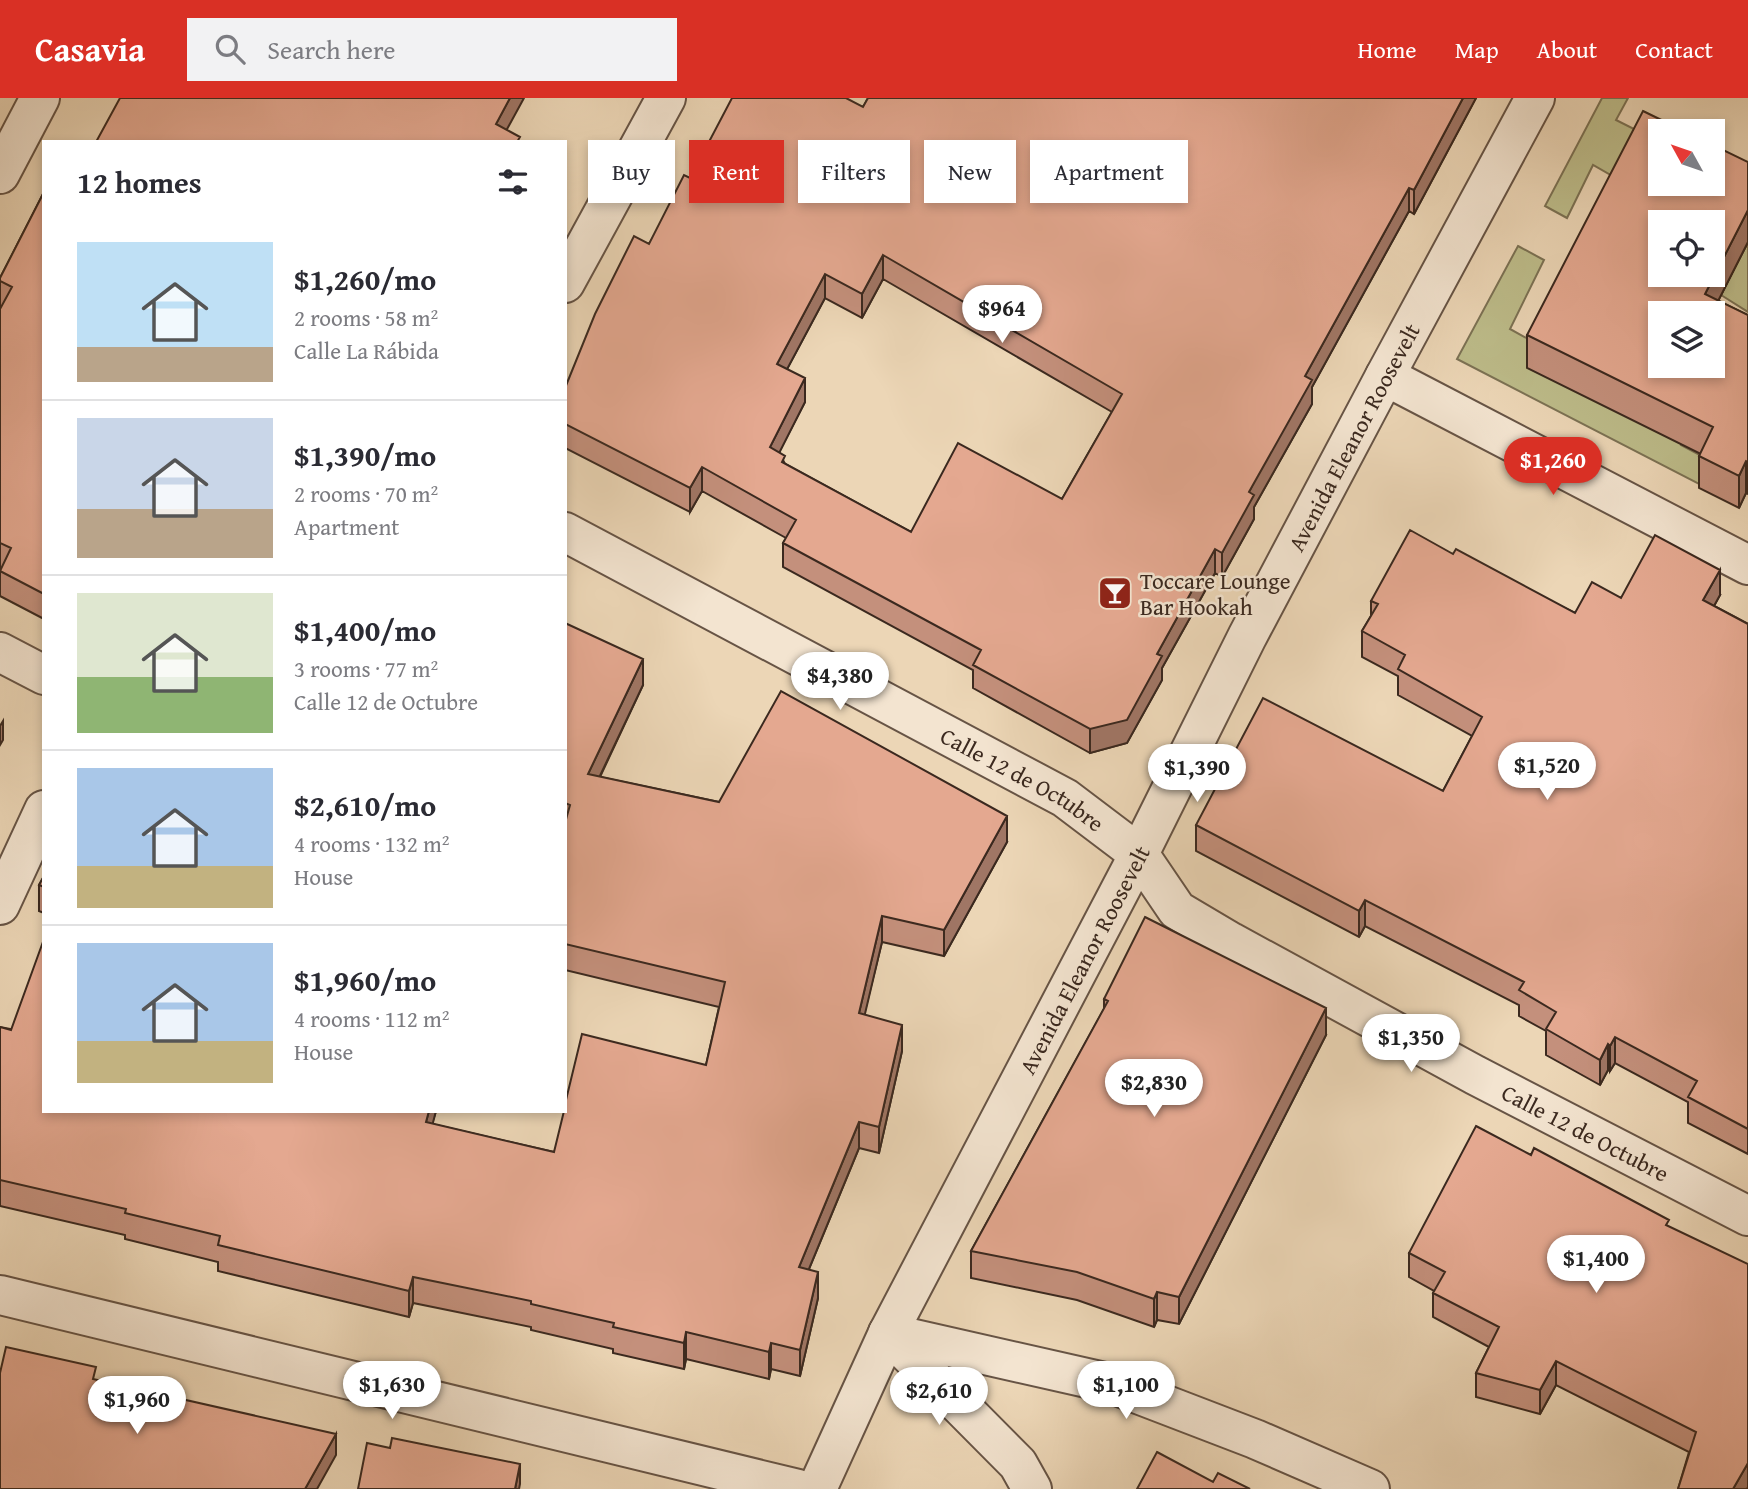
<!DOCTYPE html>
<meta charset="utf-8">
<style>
:root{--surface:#fff;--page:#f2f2f3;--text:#2b2b33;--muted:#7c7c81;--line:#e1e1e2;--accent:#d93025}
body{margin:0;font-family:"Gentium Book Plus",serif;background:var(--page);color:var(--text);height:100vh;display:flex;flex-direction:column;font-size:26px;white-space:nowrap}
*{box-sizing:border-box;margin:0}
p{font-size:23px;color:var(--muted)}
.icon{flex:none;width:38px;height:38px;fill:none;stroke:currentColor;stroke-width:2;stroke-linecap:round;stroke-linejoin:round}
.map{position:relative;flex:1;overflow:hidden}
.drawer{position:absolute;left:42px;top:42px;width:525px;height:973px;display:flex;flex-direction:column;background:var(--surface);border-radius:0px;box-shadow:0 4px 10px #0003}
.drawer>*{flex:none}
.top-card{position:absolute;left:588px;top:42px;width:665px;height:63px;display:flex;gap:14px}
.needle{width:46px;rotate:310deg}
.controls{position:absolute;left:1648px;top:21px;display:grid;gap:14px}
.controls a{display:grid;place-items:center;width:77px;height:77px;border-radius:0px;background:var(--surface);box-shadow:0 4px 10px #0003;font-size:35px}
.price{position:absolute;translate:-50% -60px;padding:0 16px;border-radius:24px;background:#fff;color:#222;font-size:23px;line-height:46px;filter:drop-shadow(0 2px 4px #0008)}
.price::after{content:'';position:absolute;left:50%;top:42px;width:21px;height:16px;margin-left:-10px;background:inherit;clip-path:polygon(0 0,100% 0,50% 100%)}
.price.active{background:var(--accent);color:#fff}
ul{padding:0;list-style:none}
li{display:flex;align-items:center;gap:21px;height:175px;padding:0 35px}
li+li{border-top:2px solid var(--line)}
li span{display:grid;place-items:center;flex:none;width:196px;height:140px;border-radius:0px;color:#555}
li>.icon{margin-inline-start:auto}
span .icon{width:84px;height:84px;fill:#fffc;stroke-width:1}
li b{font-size:30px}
h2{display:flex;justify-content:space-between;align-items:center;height:84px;padding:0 35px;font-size:30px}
.pill{padding:0 24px;border-radius:0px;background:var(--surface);box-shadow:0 4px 10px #0003;font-size:24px;line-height:63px}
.pill.active{background:var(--accent);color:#fff}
header{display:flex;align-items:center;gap:42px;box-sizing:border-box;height:98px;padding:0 35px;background:var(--accent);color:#fff}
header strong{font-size:33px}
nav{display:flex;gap:38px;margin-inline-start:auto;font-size:24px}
.search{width:490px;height:63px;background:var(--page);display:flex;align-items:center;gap:18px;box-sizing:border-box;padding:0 24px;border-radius:0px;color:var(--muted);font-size:26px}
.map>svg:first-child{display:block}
</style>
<header>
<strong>Casavia</strong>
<div class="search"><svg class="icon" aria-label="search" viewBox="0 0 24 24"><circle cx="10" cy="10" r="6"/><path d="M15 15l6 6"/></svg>Search here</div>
<nav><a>Home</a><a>Map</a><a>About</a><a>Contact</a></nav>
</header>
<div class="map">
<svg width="1748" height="1391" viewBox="0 0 1748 1391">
<rect width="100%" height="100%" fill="#ecd6b6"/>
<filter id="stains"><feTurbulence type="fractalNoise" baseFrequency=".00286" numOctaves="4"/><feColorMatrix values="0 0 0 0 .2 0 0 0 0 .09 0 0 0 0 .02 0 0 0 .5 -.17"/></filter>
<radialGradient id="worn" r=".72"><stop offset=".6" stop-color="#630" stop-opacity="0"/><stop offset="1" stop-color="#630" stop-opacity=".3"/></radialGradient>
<path fill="#bdbc8a" stroke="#7c7254" stroke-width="2" d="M1602,0H1628L1616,22L1640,34L1623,84L1593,67L1567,120L1545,108Z
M1748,144V214L1721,197Z
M1518,148L1544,162L1510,231L1688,329L1681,347L1713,364L1701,387L1457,261Z"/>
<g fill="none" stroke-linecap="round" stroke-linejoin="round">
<g stroke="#675445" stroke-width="42">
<g id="minor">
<path d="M0,76L40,0"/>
<path d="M565,185L666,0"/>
<path d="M1385,278L1748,467"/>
<path id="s1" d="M565,434L1065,700L1139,756L1177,812L1231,844L1475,977L1748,1118"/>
<path d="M0,554L44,577"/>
<path d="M0,807L44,712"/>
<path d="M0,1197L798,1391"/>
<path d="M888,1235L1109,1285L1255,1341L1370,1391"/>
<path d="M888,1235L1018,1366L1032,1391"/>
<path id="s2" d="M817,1391L888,1235L1139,756L1247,539L1385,278L1535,0"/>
</g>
</g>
<use href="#minor" stroke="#f3e4d0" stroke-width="38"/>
</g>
<path fill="#c4907c" stroke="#3b291f" stroke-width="2" fill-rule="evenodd" d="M868,0H1476L1414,116L1409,113L1312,289V306L1254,409V421L1222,479L1215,475L1162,570V582L1127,645L1090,655L973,590V572L783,469V445L786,440L702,393L690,414L565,350V290L649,146L690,80L863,9ZM883,181L1112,314L1062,401L911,434L785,366L779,354L805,304L787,271L825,200L862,220Z
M1748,64V144L1718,203L1748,217V396L1746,395L1739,410L1699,390V358L1701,356L1527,270V237Z
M44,94V521L0,498V211L1,208H0V180Z
M1453,456L1575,515L1621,500L1720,497L1714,508L1748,526V1056L1688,1025V1004L1615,965L1610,973L1608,972L1600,987L1546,957V933L1519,918V907L1365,828L1359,839L1196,753V727L1443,693L1472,638L1398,597V578L1362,559V533L1371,518V503Z
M565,525L643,587L600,679L719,704L1007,744L944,858L882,844L864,917L902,953L879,1055L859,1050L809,1171L818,1200L800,1278L771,1271L769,1281L686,1261L684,1271L613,1255V1251L531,1232V1229L413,1205L409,1219L218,1173V1164L125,1141V1137L0,1108V929L436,1013L432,1026L554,1054L706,967L719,909L565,872Z
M44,778V815L39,813V787Z
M1104,901L1326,937L1179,1226L1157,1222L1154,1229L1077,1202L971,1180V1153L1104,911Z
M1669,1129L1748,1389L1747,1391H1678L1689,1354L1556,1287L1540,1316L1476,1299V1275L1489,1249L1433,1219V1195L1434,1193L1409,1179V1155Z"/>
<path fill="#a07665" stroke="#3b291f" stroke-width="2" d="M510,0H524L500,44L496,26Z
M1463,0H1476L1414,116V92Z
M1409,90V113L1312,289V306L1254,409V421L1222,479V455L1249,394L1305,278Z
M1748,112V144L1712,215L1705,196Z
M883,157V181L862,220V196Z
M825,176V200L777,290V266Z
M805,280V304L770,373V349Z
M1746,363V395L1739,410V378Z
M702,369V393L690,414V390Z
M1215,451V475L1162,570V582L1127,645L1090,655V631L1157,556Z
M1720,472V497L1703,528V502Z
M643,561V587L588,703V676Z
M3,623V642L0,647V628Z
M1007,718V744L944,858V832Z
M1365,802V828L1359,839V813Z
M882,818V844L859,941V915Z
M1326,910V937L1179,1226V1199Z
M902,927V953L879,1055V1029Z
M1615,939V965L1610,973V948Z
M1608,946V972L1600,987V962Z
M429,1013H436L426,1051V1024Z
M859,1024V1050L799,1195V1169Z
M818,1174V1200L800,1278V1252Z
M413,1179V1205L409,1219V1193Z
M1157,1194V1222L1154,1229V1201Z
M686,1234V1261L684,1271V1245Z
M771,1245V1271L769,1281V1254Z
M1556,1263V1287L1540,1316V1292Z
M336,1336V1357L317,1391H305Z
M1748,1365V1389L1747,1391H1733Z
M520,1366V1386L519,1391H515Z"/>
<path fill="#e4a890" stroke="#3b291f" stroke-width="2" fill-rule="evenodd" d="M120,0H510L496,26L520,39L517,44H96Z
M732,0H846L863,9L868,0H1463L1414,92L1409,90L1305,278L1312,282L1249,394L1254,397L1222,455L1215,451L1157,556L1162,558L1127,622L1090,631L973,567L981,552L783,445L796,422L702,369L690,390L565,326V290L595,216L634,138L649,146L684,77L690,80ZM883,157L1122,296L1062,401L958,345L911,434L782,364L785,358L770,349L805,280L777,266L825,176L862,196Z
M1643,13L1684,33H1661V86H1713V47L1748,64V112L1705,196L1748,217V364L1746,363L1739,378L1699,358L1713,329L1527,237ZM1661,124H1713V177H1661ZM1661,215H1713V268H1661Z
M44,94V496L0,473L11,450L0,445V211L12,189L0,183V180Z
M1410,432L1453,456L1456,451L1575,515L1592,484L1621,500L1655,437L1720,472L1703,502L1748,526V1031L1688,999L1697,983L1615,939L1610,948L1608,946L1600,962L1546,931L1556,914L1519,892L1524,884L1365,802L1359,813L1196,727L1263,600L1443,693L1482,619L1398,571L1405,557L1362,533L1378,506L1371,503Z
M565,525L643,561L588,676L719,704L781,593L1007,718L944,832L882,818L859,915L902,927L879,1029L859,1024L799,1169L818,1174L800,1252L771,1245L769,1254L686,1234L684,1245L613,1229L614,1225L531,1206V1203L413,1179L409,1193L218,1147L220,1138L125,1115L126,1111L0,1082V929L11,932L44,841V1013H429L426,1024L554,1054L564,1013H565V1006L582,936L706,967L725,884L565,846V725L570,707L565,705Z
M44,778V789L39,787Z
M1145,819L1326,910L1179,1199L1157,1194L1154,1201L1077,1174L971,1153L1108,903L1104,901Z
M1476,1028L1531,1057L1534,1050L1669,1122L1666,1127L1748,1166V1365L1733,1391H1678L1696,1334L1556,1263L1540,1292L1476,1275L1499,1229L1433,1195L1445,1174L1409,1155Z
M6,1249L96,1269L93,1281L336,1336L305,1391H0V1275Z
M392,1340L520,1366L515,1391H358L367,1345L390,1350Z
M1157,1354L1213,1384L1218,1375L1250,1391H1137Z"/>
<defs>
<g id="bar-square" transform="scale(1.75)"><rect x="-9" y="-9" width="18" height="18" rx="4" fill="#8f2418" stroke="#f3e4d0"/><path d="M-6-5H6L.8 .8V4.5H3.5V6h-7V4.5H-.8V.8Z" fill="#fff"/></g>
</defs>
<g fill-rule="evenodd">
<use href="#bar-square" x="1115" y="495"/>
</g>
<g text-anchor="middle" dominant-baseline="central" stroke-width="5" stroke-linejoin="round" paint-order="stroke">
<g font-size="23" fill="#3b291f" stroke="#f3e4d0">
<text stroke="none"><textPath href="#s2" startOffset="1181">Avenida Eleanor Roosevelt</textPath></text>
<text stroke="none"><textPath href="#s1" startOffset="520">Calle 12 de Octubre</textPath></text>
<text stroke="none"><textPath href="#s2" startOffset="593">Avenida Eleanor Roosevelt</textPath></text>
<text stroke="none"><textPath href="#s1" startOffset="1192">Calle 12 de Octubre</textPath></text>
</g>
<g font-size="23" fill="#3b291f" stroke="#f3e4d0" text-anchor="start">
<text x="1140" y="482">Toccare Lounge<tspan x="1140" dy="26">Bar Hookah</tspan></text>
</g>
</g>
<rect width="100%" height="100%" filter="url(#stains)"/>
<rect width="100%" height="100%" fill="url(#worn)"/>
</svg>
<div class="controls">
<a><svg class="needle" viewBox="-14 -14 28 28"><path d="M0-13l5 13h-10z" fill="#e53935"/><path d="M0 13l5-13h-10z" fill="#7c7c81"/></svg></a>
<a><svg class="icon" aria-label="locate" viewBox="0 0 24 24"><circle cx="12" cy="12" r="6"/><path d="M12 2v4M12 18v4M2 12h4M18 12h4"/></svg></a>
<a><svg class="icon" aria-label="layers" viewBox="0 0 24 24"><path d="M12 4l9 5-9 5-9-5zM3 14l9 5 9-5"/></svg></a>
</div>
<b class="price" style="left:1002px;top:247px">$964</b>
<b class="price active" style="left:1553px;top:399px">$1,260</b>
<b class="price" style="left:840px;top:614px">$4,380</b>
<b class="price" style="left:1547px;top:704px">$1,520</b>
<b class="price" style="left:1197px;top:706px">$1,390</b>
<b class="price" style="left:1411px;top:976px">$1,350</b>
<b class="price" style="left:1154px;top:1021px">$2,830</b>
<b class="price" style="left:1596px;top:1197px">$1,400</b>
<b class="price" style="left:392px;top:1323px">$1,630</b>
<b class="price" style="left:1126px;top:1323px">$1,100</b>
<b class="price" style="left:939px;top:1329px">$2,610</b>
<b class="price" style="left:137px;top:1338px">$1,960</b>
<div class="top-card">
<a class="pill">Buy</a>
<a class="pill active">Rent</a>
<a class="pill">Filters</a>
<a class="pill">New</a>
<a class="pill">Apartment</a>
</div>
<section class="drawer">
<h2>12 homes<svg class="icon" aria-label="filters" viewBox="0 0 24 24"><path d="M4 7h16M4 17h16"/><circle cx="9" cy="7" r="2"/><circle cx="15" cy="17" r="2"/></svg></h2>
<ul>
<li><span style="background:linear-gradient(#bfe0f5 75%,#b9a48a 0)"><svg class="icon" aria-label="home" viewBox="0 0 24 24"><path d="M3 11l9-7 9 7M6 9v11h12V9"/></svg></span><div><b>$1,260/mo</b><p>2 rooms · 58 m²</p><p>Calle La Rábida</p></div></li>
<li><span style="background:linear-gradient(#c9d6e8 65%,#b9a48a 0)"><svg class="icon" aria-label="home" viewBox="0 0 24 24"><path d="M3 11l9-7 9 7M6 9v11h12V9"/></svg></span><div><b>$1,390/mo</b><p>2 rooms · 70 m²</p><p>Apartment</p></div></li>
<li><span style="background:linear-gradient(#dfe7d0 60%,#8fb573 0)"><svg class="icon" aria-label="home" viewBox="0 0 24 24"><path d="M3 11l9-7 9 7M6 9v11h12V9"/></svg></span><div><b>$1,400/mo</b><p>3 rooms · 77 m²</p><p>Calle 12 de Octubre</p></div></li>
<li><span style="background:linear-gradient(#a9c7e8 70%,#c2b280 0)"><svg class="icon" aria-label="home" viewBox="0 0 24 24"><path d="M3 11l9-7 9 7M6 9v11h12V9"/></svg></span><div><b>$2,610/mo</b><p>4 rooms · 132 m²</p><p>House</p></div></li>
<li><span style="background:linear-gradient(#a9c7e8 70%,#c2b280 0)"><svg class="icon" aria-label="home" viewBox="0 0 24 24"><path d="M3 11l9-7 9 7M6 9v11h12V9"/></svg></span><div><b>$1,960/mo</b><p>4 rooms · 112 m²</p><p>House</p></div></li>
</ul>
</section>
</div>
